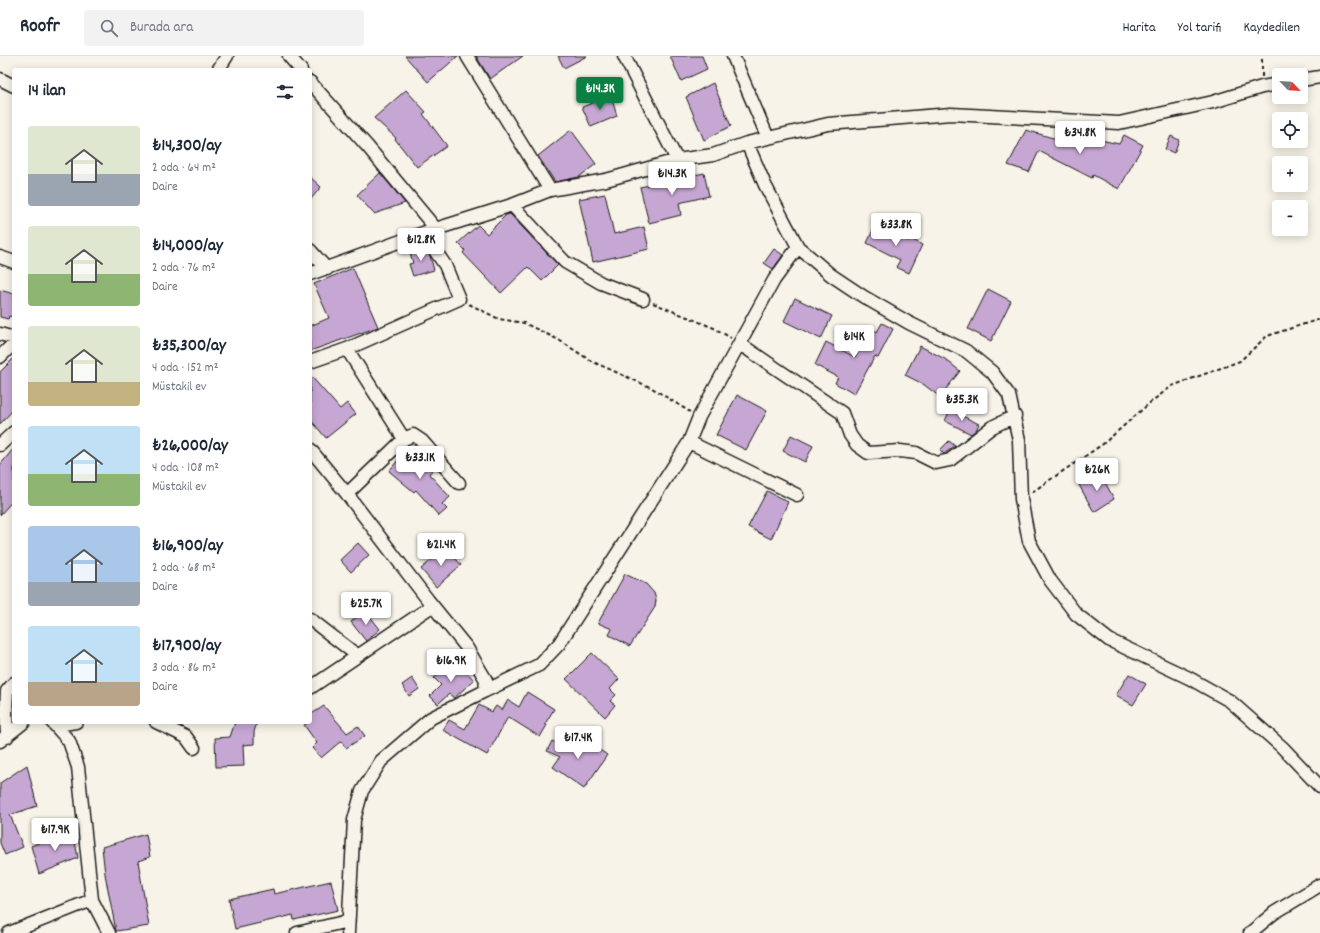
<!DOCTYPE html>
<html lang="tr">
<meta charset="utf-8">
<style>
:root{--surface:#fff;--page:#f2f2f3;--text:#1f2937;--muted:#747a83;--line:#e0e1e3;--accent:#0b8043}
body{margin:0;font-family:Dekko,sans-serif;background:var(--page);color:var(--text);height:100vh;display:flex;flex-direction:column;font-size:15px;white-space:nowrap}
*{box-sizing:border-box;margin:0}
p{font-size:13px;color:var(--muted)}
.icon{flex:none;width:22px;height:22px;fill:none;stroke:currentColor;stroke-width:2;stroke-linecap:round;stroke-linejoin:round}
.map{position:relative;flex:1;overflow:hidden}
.panel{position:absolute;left:12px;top:12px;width:300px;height:656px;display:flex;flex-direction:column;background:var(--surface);border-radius:4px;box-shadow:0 2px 10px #0003}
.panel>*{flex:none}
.needle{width:26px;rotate:115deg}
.controls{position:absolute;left:1272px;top:12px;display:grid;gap:8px}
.controls a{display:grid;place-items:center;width:36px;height:36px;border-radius:4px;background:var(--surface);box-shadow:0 2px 10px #0003;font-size:20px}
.price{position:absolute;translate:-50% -34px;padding:0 9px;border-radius:4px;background:#fff;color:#222;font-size:13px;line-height:26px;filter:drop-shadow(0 1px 2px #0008)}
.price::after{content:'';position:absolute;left:50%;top:24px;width:12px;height:9px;margin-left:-6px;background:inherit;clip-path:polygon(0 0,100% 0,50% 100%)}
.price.current{background:var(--accent);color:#fff}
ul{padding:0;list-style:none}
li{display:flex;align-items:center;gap:12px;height:100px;padding:0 16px}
li span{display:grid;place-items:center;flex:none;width:112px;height:80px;border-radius:4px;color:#555}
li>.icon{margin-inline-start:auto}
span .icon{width:48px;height:48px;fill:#fffc;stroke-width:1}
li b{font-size:17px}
h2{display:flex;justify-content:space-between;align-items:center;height:48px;padding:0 16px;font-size:17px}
header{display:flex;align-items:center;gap:24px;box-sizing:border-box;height:56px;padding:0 20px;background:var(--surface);border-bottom:1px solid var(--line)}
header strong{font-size:19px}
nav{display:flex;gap:22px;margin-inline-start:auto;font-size:14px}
.search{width:280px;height:36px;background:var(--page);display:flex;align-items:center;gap:10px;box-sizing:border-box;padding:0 14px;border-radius:4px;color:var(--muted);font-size:15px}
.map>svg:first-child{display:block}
</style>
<header>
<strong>Roofr</strong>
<div class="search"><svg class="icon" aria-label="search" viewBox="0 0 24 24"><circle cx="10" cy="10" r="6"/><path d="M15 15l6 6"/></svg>Burada ara</div>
<nav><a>Harita</a><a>Yol tarifi</a><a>Kaydedilen</a></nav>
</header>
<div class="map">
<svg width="1320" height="877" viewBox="0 0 1320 877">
<rect width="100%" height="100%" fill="#f7f3e8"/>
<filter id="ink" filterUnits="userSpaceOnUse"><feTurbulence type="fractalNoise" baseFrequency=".025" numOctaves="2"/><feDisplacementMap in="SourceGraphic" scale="8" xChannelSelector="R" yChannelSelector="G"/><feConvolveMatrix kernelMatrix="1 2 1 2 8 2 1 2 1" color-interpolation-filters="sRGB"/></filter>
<g filter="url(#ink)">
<path fill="#c6a7d3" stroke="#1c1c1c" d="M405,0H458L428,26Z
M476,0H523L490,23Z
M558,0H587L564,12Z
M670,0H702L707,13L681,25Z
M713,27L731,70L704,84L686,41Z
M406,34L426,56L423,58L447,90L417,111L395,83L396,82L374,62Z
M611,40L617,60L591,71L582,51Z
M571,74L596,108L579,121L555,126L538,100Z
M1026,74L1063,85L1068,77L1119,88L1124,79L1143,89L1119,133L1093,119L1092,122L1039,95L1029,116L1008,109Z
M1171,80L1179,84L1174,97L1165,93Z
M380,117L405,147L374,158L357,139Z
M704,117L709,140L679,147L681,159L649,167L640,131Z
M310,121L321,131L310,144Z
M605,138L614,178L644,171L649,193L593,206L579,143Z
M510,158L558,209L542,225L528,211L501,237L463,197L465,194L458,187L478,169L487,178L506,159Z
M876,168L908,185L910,182L922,189L909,217L896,211L900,204L867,187Z
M425,192L430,200L434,214L413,220L409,208L413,207L410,197Z
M774,193L783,199L773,213L764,207Z
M353,212L378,271L310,295V270L329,262L314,228Z
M988,233L1011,245L991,285L968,273Z
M0,234L14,238V261L9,260L8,263L0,261Z
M795,242L832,260L821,283L784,265Z
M882,267L893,273L878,302L875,300L854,338L835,327L838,321L815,309L826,286L855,301L871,272L877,276Z
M920,290L945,303L960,315L940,341L923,328L905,319Z
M14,302V353L0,368V316Z
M310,319L340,353L347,347L356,358L326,382L310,363Z
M737,339L767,355L746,394L716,379Z
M950,354L979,368L976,374L971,378L945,365Z
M791,379L813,390L805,406L783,395Z
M949,385L955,390L944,398L940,394Z
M14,392V443L0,459V409Z
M408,392L433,413L429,418L450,441L442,448L447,453L439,460L416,434L414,436L389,415Z
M1100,417L1114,443L1094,456L1079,429Z
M767,435L788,446L771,483L748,471Z
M358,487L369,499L351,516L340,504Z
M446,491L461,509L436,531L421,513Z
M625,518L646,528L654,537L656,544L655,551L630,590L609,579L612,573L598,567Z
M365,554L380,573L366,585L351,566Z
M592,597L619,623L610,633L616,639L610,645L615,649L605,661L566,623Z
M458,607L474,624L454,642L449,638L438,648L430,640L441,629L434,622L449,608L453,612Z
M1129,618L1146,628L1133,649L1116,639Z
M412,622L419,633L409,640L402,629Z
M527,636L554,653L545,668L547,669L540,681L508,661L487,699L443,674L449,664L465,673L479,649L492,656L496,650L502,654L508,644L519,651Z
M324,650L347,677L358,670L365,680L346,692L341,685L321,702L312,692L317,687L304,669L310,666V659Z
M235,666H257L254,676V688L243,689L244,710L216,711L215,682L230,681Z
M576,677L607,699L584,733L553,711L560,701L547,695L552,685L566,692Z
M27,709L37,750L10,759L23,791L5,799L0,787V727Z
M73,774L78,802L39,818L31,790Z
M146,778L150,801L138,805L149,870L116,875L105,818L102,791Z
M331,825L338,854L294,864L293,859L235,873L229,843L273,833L274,838Z"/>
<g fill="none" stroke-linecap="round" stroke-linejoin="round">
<g stroke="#1c1c1c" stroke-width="15">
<path id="minor" d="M289,0L301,14
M467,0L550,134
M624,0L677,104
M733,0L768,82
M218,14L227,0
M0,23L14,30
M1301,24L1320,21
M310,26L368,91L436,173
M747,87L765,129L798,191L831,219L864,241L909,267L966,295L992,316L1009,339L1019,384L1021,443L1029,485L1050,524L1076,558L1109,584L1189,622L1230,645L1282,691L1320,731
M512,149L565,206L601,227L643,243
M310,194L327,213
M0,201L14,206
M310,218L423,177L512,149L550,134L606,124L677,104L713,99L747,87L828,68L951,58L1119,67L1213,46L1262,31L1279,28
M0,278L14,282
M740,288L842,357L850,379L857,389L868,397L900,395L916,397L936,407L950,404L992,371L1015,360
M347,293L404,383
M0,301L14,287
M310,306L347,293L459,243L445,209L423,177
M689,386L797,439
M0,389L14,376
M310,393L347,438L428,544L467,592L486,624L485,635L431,662L381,705L362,735L354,764L348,877
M347,438L404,383L413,379L422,385L459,427
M310,563L358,600
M310,632L432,550
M485,635L539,609L559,588L689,386L699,361L774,224L798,191
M156,666L186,681L194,692
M56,669L76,666
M7,681L6,655L7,635L14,627
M0,685L24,666
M92,844L109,877
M9,877L92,844L78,711L69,685L52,666
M297,877L348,865
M1250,877L1274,857L1320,829"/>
</g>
<path stroke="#1c1c1c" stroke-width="2" stroke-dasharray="4 3" stroke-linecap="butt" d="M1262,21V0
M653,247L714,272L731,282
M469,248L499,263L524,267L559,284L591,305L652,332L690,356
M1032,436L1103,388L1152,345L1172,330L1240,305L1267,280L1320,263"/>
<use href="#minor" stroke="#f7f3e8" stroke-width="12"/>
</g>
</g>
</svg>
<div class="controls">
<a><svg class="needle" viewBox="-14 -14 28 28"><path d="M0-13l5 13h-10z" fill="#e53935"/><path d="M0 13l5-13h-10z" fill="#747a83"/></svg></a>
<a><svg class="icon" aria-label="locate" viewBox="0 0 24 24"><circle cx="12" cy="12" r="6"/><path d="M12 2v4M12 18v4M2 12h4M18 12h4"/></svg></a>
<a>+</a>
<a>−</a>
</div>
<b class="price current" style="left:600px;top:55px">₺14.3K</b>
<b class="price" style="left:1080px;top:99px">₺34.8K</b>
<b class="price" style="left:672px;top:140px">₺14.3K</b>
<b class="price" style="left:896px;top:191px">₺33.8K</b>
<b class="price" style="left:421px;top:206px">₺12.8K</b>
<b class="price" style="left:854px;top:303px">₺14K</b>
<b class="price" style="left:962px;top:366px">₺35.3K</b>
<b class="price" style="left:420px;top:424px">₺33.1K</b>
<b class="price" style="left:1097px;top:436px">₺26K</b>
<b class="price" style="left:441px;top:511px">₺21.4K</b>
<b class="price" style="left:366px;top:570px">₺25.7K</b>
<b class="price" style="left:451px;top:627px">₺16.9K</b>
<b class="price" style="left:578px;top:704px">₺17.4K</b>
<b class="price" style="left:55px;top:796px">₺17.9K</b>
<section class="panel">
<h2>14 ilan<svg class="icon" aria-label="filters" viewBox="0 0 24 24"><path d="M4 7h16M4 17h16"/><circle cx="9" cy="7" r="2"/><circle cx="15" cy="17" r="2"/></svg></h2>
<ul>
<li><span style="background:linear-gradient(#dfe7d0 60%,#9aa5b1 0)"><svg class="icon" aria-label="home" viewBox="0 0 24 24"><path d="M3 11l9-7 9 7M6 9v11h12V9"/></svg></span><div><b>₺14,300/ay</b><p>2 oda · 64 m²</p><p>Daire</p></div></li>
<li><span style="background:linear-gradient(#dfe7d0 60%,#8fb573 0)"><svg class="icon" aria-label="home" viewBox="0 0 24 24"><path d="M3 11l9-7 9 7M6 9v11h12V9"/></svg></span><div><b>₺14,000/ay</b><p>2 oda · 76 m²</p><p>Daire</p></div></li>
<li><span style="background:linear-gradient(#dfe7d0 70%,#c2b280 0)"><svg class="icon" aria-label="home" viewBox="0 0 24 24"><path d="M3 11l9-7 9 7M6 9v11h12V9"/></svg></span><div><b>₺35,300/ay</b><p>4 oda · 152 m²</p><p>Müstakil ev</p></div></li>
<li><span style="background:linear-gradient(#bfe0f5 60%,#8fb573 0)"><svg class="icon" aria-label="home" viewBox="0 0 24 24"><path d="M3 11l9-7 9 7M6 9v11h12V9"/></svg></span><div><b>₺26,000/ay</b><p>4 oda · 108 m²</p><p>Müstakil ev</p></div></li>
<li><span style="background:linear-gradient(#a9c7e8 70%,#9aa5b1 0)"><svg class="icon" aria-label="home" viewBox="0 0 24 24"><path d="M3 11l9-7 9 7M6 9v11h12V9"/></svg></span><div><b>₺16,900/ay</b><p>2 oda · 68 m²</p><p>Daire</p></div></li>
<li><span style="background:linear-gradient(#bfe0f5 70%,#b9a48a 0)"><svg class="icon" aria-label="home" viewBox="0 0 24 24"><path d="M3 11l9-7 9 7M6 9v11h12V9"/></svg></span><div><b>₺17,900/ay</b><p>3 oda · 86 m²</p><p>Daire</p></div></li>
</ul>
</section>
</div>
